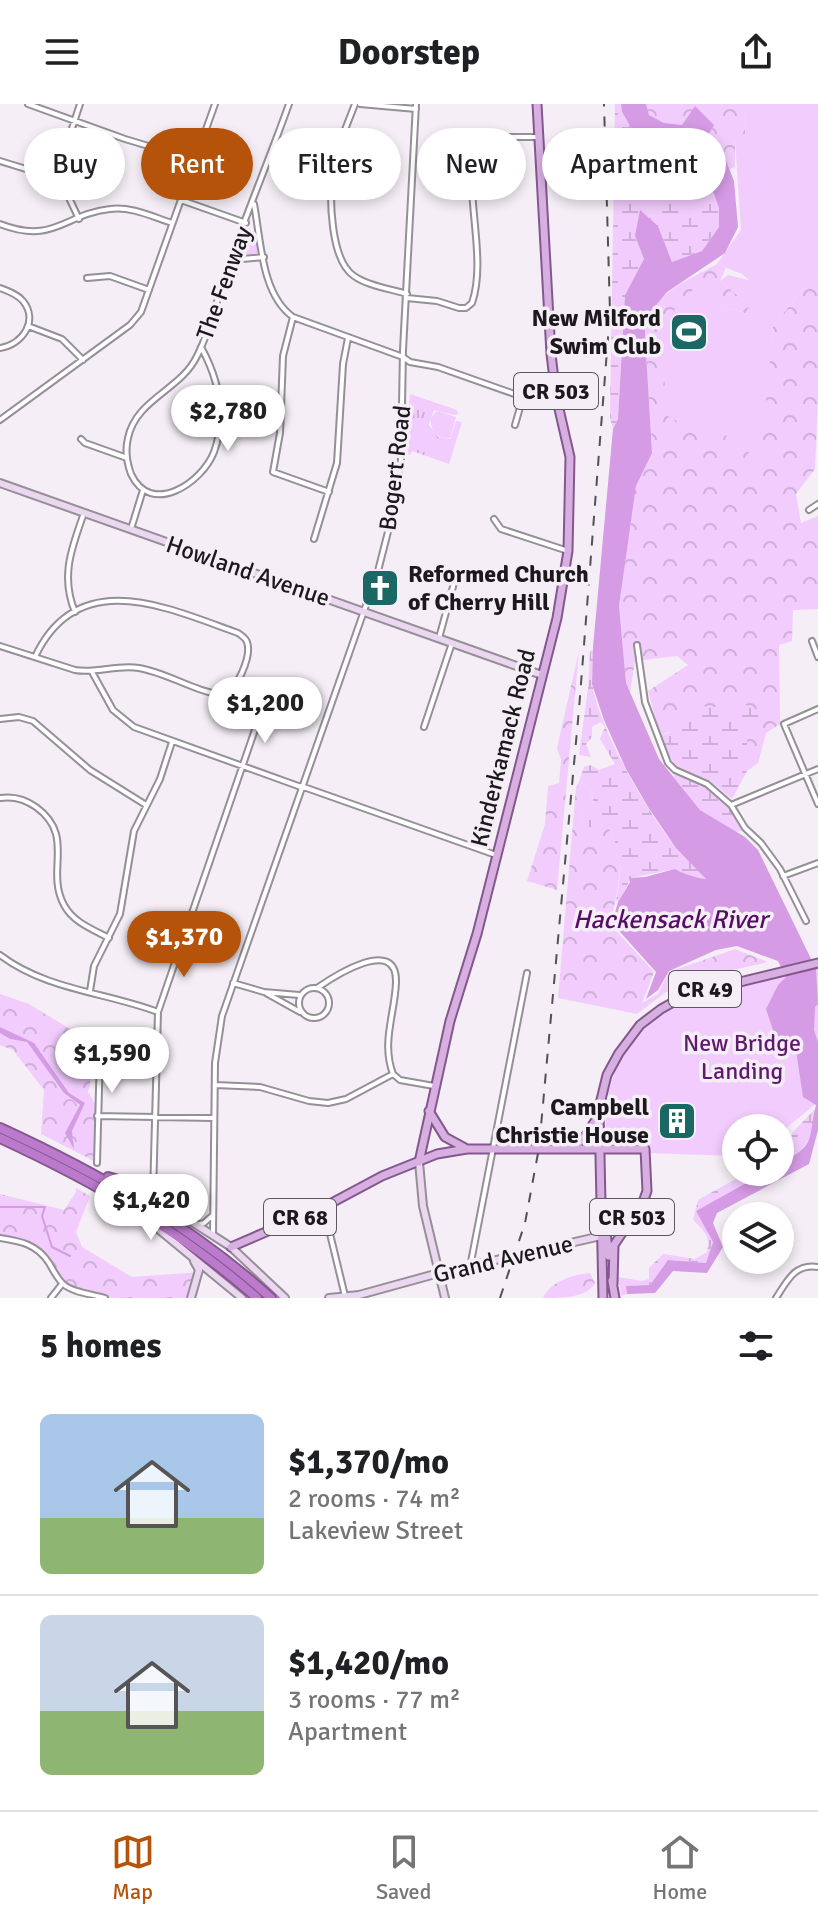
<!DOCTYPE html>
<meta charset="utf-8">
<style>
:root{--surface:#fff;--page:#f6f6f6;--text:#202124;--muted:#757577;--line:#e0e0e0;--accent:#b45309}
body{margin:0;font-family:Signika,sans-serif;background:var(--page);color:var(--text);height:100vh;display:flex;flex-direction:column;font-size:30px;white-space:nowrap}
*{box-sizing:border-box;margin:0}
p{font-size:26px;color:var(--muted)}
.icon{flex:none;width:44px;height:44px;fill:none;stroke:currentColor;stroke-width:2;stroke-linecap:round;stroke-linejoin:round}
.map{position:relative;height:1194px;overflow:hidden}
.sheet{display:flex;flex-direction:column;background:var(--surface);flex:1}
.sheet>*{flex:none}
.banner{position:absolute;left:24px;top:24px;width:770px;height:72px;display:flex;gap:16px}
.tools{position:absolute;left:722px;top:1010px;display:grid;gap:16px}
.tools a{display:grid;place-items:center;width:72px;height:72px;border-radius:50%;background:var(--surface);box-shadow:0 4px 12px #0003;font-size:40px}
.price{position:absolute;translate:-50% -68px;padding:0 18px;border-radius:28px;background:#fff;color:#222;font-size:26px;line-height:52px;filter:drop-shadow(0 2px 4px #0008)}
.price::after{content:'';position:absolute;left:50%;top:48px;width:24px;height:18px;margin-left:-12px;background:inherit;clip-path:polygon(0 0,100% 0,50% 100%)}
.price.active{background:var(--accent);color:#fff}
ul{padding:0;list-style:none}
li{display:flex;align-items:center;gap:24px;height:200px;padding:0 40px}
li+li{border-top:2px solid var(--line)}
li span{display:grid;place-items:center;flex:none;width:224px;height:160px;border-radius:12px;color:#555}
li>.icon{margin-inline-start:auto}
span .icon{width:96px;height:96px;fill:#fffc;stroke-width:1}
li b{font-size:34px}
h2{display:flex;justify-content:space-between;align-items:center;height:96px;padding:0 40px;font-size:34px}
.chip{padding:0 28px;border-radius:36px;background:var(--surface);box-shadow:0 4px 12px #0003;font-size:28px;line-height:72px}
.chip.active{background:var(--accent);color:#fff}
header{display:flex;justify-content:space-between;align-items:center;height:104px;padding:0 40px;background:var(--surface);font-size:36px;font-weight:800}
.dock{display:flex;justify-content:space-around;align-items:center;height:112px;border-top:2px solid var(--line);background:var(--surface);font-size:22px;color:var(--muted)}
.dock a{display:grid;justify-items:center;gap:4px}
.dock .active{color:var(--accent)}
.map>svg:first-child{display:block}
</style>
<header><svg class="icon" aria-label="menu" viewBox="0 0 24 24"><path d="M4 6h16M4 12h16M4 18h16"/></svg>Doorstep<svg class="icon" aria-label="share" viewBox="0 0 24 24"><path d="M12 15V3M7 8l5-5 5 5M5 13v7h14v-7"/></svg></header>
<div class="map">
<svg width="818" height="1194" viewBox="0 0 818 1194">
<defs>
<pattern id="grass-tufts" width="24" height="20" patternUnits="userSpaceOnUse" patternTransform="scale(2)"><rect width="24" height="20" fill="#f1ccfc"/><path d="M3 7l-1-3M5 7V3M7 7l1-3M15 17l-1-3M17 17v-4M19 17l1-3" fill="none" stroke="#ceafd7"/></pattern>
<pattern id="forest-crowns" width="20" height="18" patternUnits="userSpaceOnUse" patternTransform="scale(2)"><rect width="20" height="18" fill="#f1ccfc"/><path d="M2 6a3 3 0 1 1 6 0M12 15a3 3 0 1 1 6 0" fill="none" stroke="#ceafd7"/></pattern>
<pattern id="wetland-marsh" width="20" height="14" patternUnits="userSpaceOnUse" patternTransform="scale(2)"><rect width="20" height="14" fill="#f1ccfc"/><path d="M1 5h8M5 5V1M11 12h8M15 12V8" fill="none" stroke="#ceafd7"/></pattern>
</defs>
<rect width="100%" height="100%" fill="#f5eef6"/>
<path fill="url(#grass-tufts)" d="M241 141a10 10 0 1 1 20 0a10 10 0 1 1-20 0Z
M410,290L457,306L458,310L454,311L434,306L429,321L438,333L450,335L456,317L462,318L449,360L412,347L410,351L405,350Z"/>
<path fill="url(#forest-crowns)" d="M646,0H746L745,36H735V63L729,65L723,49L707,33L695,3L682,21L664,19L648,11Z
M717,160L726,164L720,177L749,201L748,210L716,200L726,331L759,356L773,223L807,179L818,172V295L815,365L796,390L801,419L818,412V505L793,506L792,537L779,541L780,620L766,629L758,659L747,667V634L767,609L728,608L660,631L648,587L688,561L677,552L635,557L630,588L626,579L619,502L636,382L652,349L645,231C648,190 685,178 717,160Z
M579,547L557,786L527,777L545,720L548,682L559,679L561,656L557,644Z
M589,681L594,700L581,707L586,723H608C627,755 618,786 610,820L654,868L642,899L658,890L669,868L735,845L768,858L702,873L666,888L637,910L558,894L576,683Z
M0,890L29,900L70,925L73,951L94,962L88,988L99,1006L98,1059L41,1030L44,986L13,946L0,941V929L10,935L27,938L64,989L80,1002L65,1029L73,1042L72,1027L85,999L69,989L34,940L0,923Z
M76,1084L90,1092L76,1128L82,1143L132,1173L202,1168L193,1194H109L63,1179L36,1144L0,1134V1090L64,1106L76,1088Z
M590,1169L595,1179C587,1194 561,1194 543,1194C551,1177 572,1171 590,1169Z"/>
<path fill="url(#wetland-marsh)" d="M615,0H621L622,8L633,27L675,46L699,64L714,90L719,104V123L702,147L672,158L658,122L635,132L644,155L625,191L618,315L613,325L610,313Z
M590,546L593,547C593,557 592,568 592,578C596,619 649,713 677,744C686,755 697,764 707,776C699,775 681,769 675,765L631,774L618,798L616,796C622,772 621,745 608,723H586L581,707L594,699L589,681L577,683L584,663L591,661L599,666L615,660L600,635L605,623L601,618L592,623V633L586,640L591,653L579,651L588,584Z
M741,599L768,610L747,634V667L732,695L709,676L677,663L669,652L660,631L669,629L690,602L723,603L728,608Z
M679,669C716,688 722,690 744,726L736,728L700,706L673,672Z
M815,1005L811,1034L798,1050L780,1060V1051L789,1046L792,1029Z
M748,1068H766L696,1107L713,1138L706,1159L668,1156L650,1181L626,1182L627,1190L621,1192L618,1173L641,1177L649,1175V1164L663,1150L695,1155L707,1148C711,1132 704,1127 693,1116L698,1096Z"/>
<path fill="#f1ccfc" d="M746,0H818V172L807,179L773,223L760,357L726,331L717,339L666,311L663,236L672,209L696,182L716,200L748,210L749,201L720,177L728,171L749,176L742,170L717,160L741,126L735,36H745Z
M437,307L456,313L450,334C437,335 430,327 431,314Z
M818,861V998L780,1029V1024H736V1051L733,1052L648,1049V1035L605,1036C606,1022 605,1006 608,993C629,888 732,881 818,861Z"/>
<path fill="#d59be4" d="M621,0H646L649,11L664,19L682,21L695,2L714,21L707,33L723,49L734,77L738,123L725,149L667,188L646,213L645,231L652,349L636,382L619,502L626,579L659,655L700,706L745,733L758,746L816,865L818,900L815,903L814,926L818,938V1026L809,1060L717,1109L713,1119L723,1143L707,1169L673,1167L655,1189L627,1190L626,1182L650,1181L668,1156L706,1159L713,1138L696,1107L766,1068H780V1060C818,1039 807,1037 816,1001L803,993L795,940L779,944L766,905L778,881L786,873L778,857L737,842L716,846L669,867L658,886L646,895L656,868L612,819L618,798L630,778V774L645,773L675,765C681,769 700,775 706,775L676,744L648,703L626,665L604,616L592,580L593,543L613,325L618,315L625,191L644,155L635,132L640,106L658,122L672,158L702,147L719,123V104L714,90L699,64L675,46L633,27L622,8Z
M692,216L701,221L690,241L681,236L684,230L678,226L682,218L689,221Z
M0,923L34,939L69,989L85,999L72,1027L74,1045L65,1029L80,1001L64,989L27,938L10,935L0,929Z"/>
<g fill="none" stroke-linecap="round" stroke-linejoin="round">
<path stroke="#d59be4" stroke-width="2" d="M0,1103H45L42,1112L52,1143L70,1152"/>
<g stroke="#958f97" stroke-width="8">
<path id="street" d="M28,0L125,35L195,56
M355,0C347,21 337,43 333,65C329,92 330,156 354,172C368,182 391,185 407,190
M360,0L416,5
M0,57L26,65L59,64
M181,96L246,119
M254,100C261,136 261,190 293,213L403,253L410,258L438,263L523,293L556,292
M79,115L61,77L59,64L80,0
M0,120C54,141 64,110 110,105C131,102 153,113 172,119
M231,156L264,153
M87,174L110,172L149,186
M0,184C8,187 17,190 23,197C39,217 22,241 0,244
M407,194L437,197L459,204H466L472,199C488,152 462,86 476,38L484,33H539
M293,213L283,252L280,329L273,368L329,388
M28,222L62,235L83,256
M201,243C219,276 227,312 214,348C202,379 151,413 131,370C127,359 125,346 128,334C136,295 181,286 197,252C211,225 217,194 227,166C246,110 269,56 289,0
M0,316L130,221L141,208L215,0
M515,321L523,293
M81,335L85,339L127,354
M809,406L818,400
M494,415L501,425L568,447
M131,425L143,386
M314,435L337,359L343,260L348,234
M75,508C60,472 72,443 84,409
M439,534L454,479
M812,537L818,553
M637,541L645,598L668,659L675,666L707,680L731,701L745,724L761,739L780,765L806,817
M0,542L75,566C97,570 117,560 139,564C168,569 195,588 224,591C237,586 252,552 247,538C245,533 242,532 238,529C168,504 78,461 35,553
M92,568L113,606L134,623L301,683
M818,605L784,620L818,700
M0,615L19,613L33,617L90,666L146,701
M424,623L452,539
M301,682L496,751
M0,694C13,692 25,695 36,703C76,732 45,766 64,801C73,818 92,825 109,834
M731,701L818,665
M783,772L818,759
M0,851C46,886 105,888 158,908
M233,879L264,888L299,891
M317,884C333,873 397,831 396,878C395,910 381,938 393,970
M299 899a15 15 0 1 1 30 0a15 15 0 1 1-30 0Z
M90,887L94,862L120,810L134,727L160,675L172,638
M266,889L300,908
M96,948H100L97,1059
M393,970L400,976L434,982
M215,981L260,983L309,997L328,999L346,995L393,970
M97,1012L214,1014
M153,1091L158,908L260,611
M324,1105L345,1192
M196,1121L204,1119L212,1112
M213,1130L215,959L222,912L378,467L392,412L401,356L403,246L416,0
M0,1134C20,1137 37,1140 49,1159C53,1166 57,1174 63,1180C74,1189 92,1190 105,1194
M470,1163L527,869
M51,1194L62,1180
M776,1194C787,1177 795,1159 818,1163"/>
</g>
<g stroke="#958f97" stroke-width="10">
<path id="secondary" d="M0,379L542,571
M419,1058L423,1102L445,1194
M153,1093L231,1143L285,1194
M152,1120L242,1194
M191,1194L199,1166L194,1157
M329,1194L359,1191L439,1169L601,1132"/>
</g>
<g stroke="#84588f" stroke-width="11">
<path id="primary" d="M429,1007L445,1033L467,1045
M571,1042L583,1036L597,1014
M419,1058L450,917L477,830L557,514L568,447L570,353L556,292L551,250L537,0
M605,1121L609,1152
M231,1143L324,1103L382,1072L437,1050L467,1045H645L647,1087L643,1098L614,1141L613,1180
M612,1177L615,1194
M603,1194L599,1004L607,971L619,949L640,921L661,905L686,891L818,859"/>
</g>
<g stroke="#84588f" stroke-width="12">
<path id="highway" d="M0,1024C98,1069 190,1121 271,1194
M0,1034C93,1077 180,1126 257,1194
M108,1073L135,1081L153,1093
M139,1082L146,1083L154,1075"/>
</g>
<use href="#street" stroke="#fff" stroke-width="4"/>
<use href="#secondary" stroke="#ebd7f0" stroke-width="6"/>
<use href="#primary" stroke="#d7afe1" stroke-width="7"/>
<use href="#highway" stroke="#bc7acd" stroke-width="8"/>
<path stroke="#545155" stroke-width="2" stroke-dasharray="10 10" stroke-linecap="butt" d="M500,1194L525,1119L539,1044L579,605L610,208L604,0"/>
</g>
<defs>
<g id="stadium-square" transform="scale(2)"><rect x="-9" y="-9" width="18" height="18" rx="4" fill="#1a6764" stroke="#f5eef6"/><path d="M0-5a6.5 5 0 1 0 0 10a6.5 5 0 1 0 0-10ZM-3.5-1.8h7v3.6h-7Z" fill="#fff"/></g>
<g id="church-square" transform="scale(2)"><rect x="-9" y="-9" width="18" height="18" rx="4" fill="#1a6764" stroke="#f5eef6"/><path d="M-1.2-6h2.4v3.5h3.3v2.4h-3.3V6h-2.4V-.1h-3.3v-2.4h3.3Z" fill="#fff"/></g>
<g id="building-square" transform="scale(2)"><rect x="-9" y="-9" width="18" height="18" rx="4" fill="#1a6764" stroke="#f5eef6"/><path d="M-4-6H4V6H1V3H-1V6H-4ZM-2.5-4.3h1.7v1.8h-1.7ZM.8-4.3h1.7v1.8H.8ZM-2.5-1h1.7V.8h-1.7ZM.8-1h1.7V.8H.8Z" fill="#fff"/></g>
</defs>
<g fill-rule="evenodd">
<use href="#stadium-square" x="689" y="228"/>
<use href="#church-square" x="380" y="484"/>
<use href="#building-square" x="677" y="1017"/>
</g>
<g text-anchor="middle" dominant-baseline="central" stroke-width="7" stroke-linejoin="round" paint-order="stroke">
<g fill="#f5eef6" stroke="#5c595d" stroke-width="2">
<rect x="514" y="269" width="84" height="36" rx="6"/>
<rect x="669" y="867" width="72" height="36" rx="6"/>
<rect x="264" y="1095" width="72" height="36" rx="6"/>
<rect x="590" y="1095" width="84" height="36" rx="6"/>
</g>
<g font-size="22" font-weight="bold" fill="#1b191c">
<text x="556" y="287">CR 503</text>
<text x="705" y="885">CR 49</text>
<text x="300" y="1113">CR 68</text>
<text x="632" y="1113">CR 503</text>
</g>
<g font-size="24" fill="#1b191c" stroke="#f5eef6">
<text transform="translate(224 179) rotate(-70)">The Fenway</text>
<text transform="translate(395 364) rotate(-83)">Bogert Road</text>
<text transform="translate(248 467) rotate(19)">Howland Avenue</text>
<text transform="translate(503 644) rotate(-76)">Kinderkamack Road</text>
<text transform="translate(503 1155) rotate(-13)">Grand Avenue</text>
</g>
<g font-size="24" font-weight="bold" fill="#1b191c" stroke="#f5eef6" text-anchor="end">
<text x="661" y="214">New Milford<tspan x="661" dy="28">Swim Club</tspan></text>
<text x="408" y="470" text-anchor="start">Reformed Church<tspan x="408" dy="28">of Cherry Hill</tspan></text>
<text x="649" y="1003">Campbell<tspan x="649" dy="28">Christie House</tspan></text>
</g>
<g font-size="24" fill="#5f196f" stroke="#f5eef6">
<text x="742" y="939">New Bridge<tspan x="742" dy="28">Landing</tspan></text>
</g>
<g font-size="26" font-style="italic" fill="#560d66" stroke="#f5eef6">
<text x="670" y="816">Hackensack River</text>
</g>
</g>
</svg>
<div class="tools">
<a><svg class="icon" aria-label="locate" viewBox="0 0 24 24"><circle cx="12" cy="12" r="6"/><path d="M12 2v4M12 18v4M2 12h4M18 12h4"/></svg></a>
<a><svg class="icon" aria-label="layers" viewBox="0 0 24 24"><path d="M12 4l9 5-9 5-9-5zM3 14l9 5 9-5"/></svg></a>
</div>
<b class="price" style="left:228px;top:349px">$2,780</b>
<b class="price" style="left:265px;top:641px">$1,200</b>
<b class="price active" style="left:184px;top:875px">$1,370</b>
<b class="price" style="left:112px;top:991px">$1,590</b>
<b class="price" style="left:151px;top:1138px">$1,420</b>
<div class="banner">
<a class="chip">Buy</a>
<a class="chip active">Rent</a>
<a class="chip">Filters</a>
<a class="chip">New</a>
<a class="chip">Apartment</a>
</div>
</div>
<section class="sheet">
<h2>5 homes<svg class="icon" aria-label="filters" viewBox="0 0 24 24"><path d="M4 7h16M4 17h16"/><circle cx="9" cy="7" r="2"/><circle cx="15" cy="17" r="2"/></svg></h2>
<ul>
<li><span style="background:linear-gradient(#a9c7e8 65%,#8fb573 0)"><svg class="icon" aria-label="home" viewBox="0 0 24 24"><path d="M3 11l9-7 9 7M6 9v11h12V9"/></svg></span><div><b>$1,370/mo</b><p>2 rooms · 74 m²</p><p>Lakeview Street</p></div></li>
<li><span style="background:linear-gradient(#c9d6e8 60%,#8fb573 0)"><svg class="icon" aria-label="home" viewBox="0 0 24 24"><path d="M3 11l9-7 9 7M6 9v11h12V9"/></svg></span><div><b>$1,420/mo</b><p>3 rooms · 77 m²</p><p>Apartment</p></div></li>
</ul>
</section>
<nav class="dock">
<a class="active"><svg class="icon" aria-label="map" viewBox="0 0 24 24"><path d="M3 6l6-2 6 2 6-2v14l-6 2-6-2-6 2zM9 4v14M15 6v14"/></svg>Map</a>
<a><svg class="icon" aria-label="saved" viewBox="0 0 24 24"><path d="M7 4h10v16l-5-4-5 4z"/></svg>Saved</a>
<a><svg class="icon" aria-label="home" viewBox="0 0 24 24"><path d="M3 11l9-7 9 7M6 9v11h12V9"/></svg>Home</a>
</nav>
